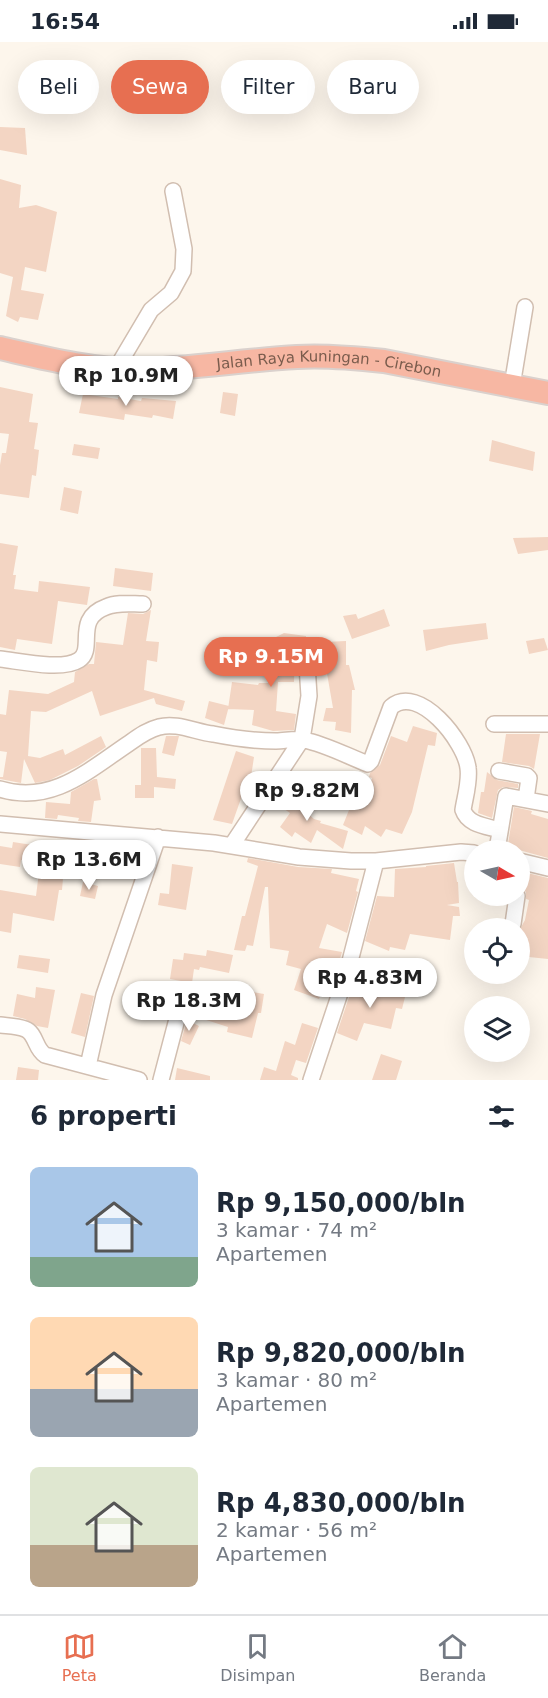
<!DOCTYPE html>
<html lang="id">
<meta charset="utf-8">
<style>
:root{--surface:#fff;--page:#f6f6f7;--text:#1f2937;--muted:#747a83;--line:#e0e1e3;--accent:#e76f51}
body{margin:0;font-family:"DejaVu Sans",sans-serif;background:var(--page);color:var(--text);height:100vh;display:flex;flex-direction:column;font-size:22px;white-space:nowrap}
*{box-sizing:border-box;margin:0}
p{font-size:20px;color:var(--muted)}
.icon{flex:none;width:33px;height:33px;fill:none;stroke:currentColor;stroke-width:2;stroke-linecap:round;stroke-linejoin:round}
.map{position:relative;height:1038px;overflow:hidden}
.sheet{display:flex;flex-direction:column;background:var(--surface);flex:1}
.sheet>*{flex:none}
.hud{position:absolute;left:18px;top:18px;width:513px;height:54px;display:flex;gap:12px}
.needle{width:39px;rotate:99deg}
.controls{position:absolute;left:464px;top:798px;display:grid;gap:12px}
.controls a{display:grid;place-items:center;width:66px;height:66px;border-radius:50%;background:var(--surface);box-shadow:0 6px 24px #0002;font-size:30px}
.price{position:absolute;translate:-50% -51px;padding:0 14px;border-radius:21px;background:#fff;color:#222;font-size:20px;line-height:39px;filter:drop-shadow(0 2px 3px #0008)}
.price::after{content:'';position:absolute;left:50%;top:36px;width:18px;height:14px;margin-left:-9px;background:inherit;clip-path:polygon(0 0,100% 0,50% 100%)}
.price.on{background:var(--accent);color:#fff}
ul{padding:0;list-style:none}
li{display:flex;align-items:center;gap:18px;height:150px;padding:0 30px}
li span{display:grid;place-items:center;flex:none;width:168px;height:120px;border-radius:9px;color:#555}
li>.icon{margin-inline-start:auto}
span .icon{width:72px;height:72px;fill:#fffc;stroke-width:1}
li b{font-size:26px}
h2{display:flex;justify-content:space-between;align-items:center;height:72px;padding:0 30px;font-size:26px}
.tag{padding:0 21px;border-radius:27px;background:var(--surface);box-shadow:0 6px 24px #0002;font-size:21px;line-height:54px}
.tag.on{background:var(--accent);color:#fff}
.status{display:flex;justify-content:space-between;align-items:center;height:42px;padding:0 30px;background:var(--surface);direction:ltr}
.status svg{height:16px;fill:currentColor}
.tab-bar{display:flex;justify-content:space-around;align-items:center;height:84px;border-top:2px solid var(--line);background:var(--surface);font-size:16px;color:var(--muted)}
.tab-bar a{display:grid;justify-items:center;gap:3px}
.tab-bar .on{color:var(--accent)}
.map>svg:first-child{display:block}
</style>
<div class="status"><b>16:54</b><svg viewBox="0 0 49 12"><path d="M0 12V9h3v3zM5 12V6h3v6zM10 12V3h3v9zM15 12V0h3v12zM26 1h20v11H26zM47 4h2v5h-2z"/></svg></div>
<div class="map">
<svg width="548" height="1038" viewBox="0 0 548 1038">
<rect width="100%" height="100%" fill="#fdf6ec"/>
<path fill="#f3d5c3" d="M0,85L25,86L27,113L0,108Z
M0,137L21,143L19,166L36,163L57,170L46,230L25,225L21,248L44,252L38,278L20,275L18,280L6,274L13,235L0,231Z
M0,345L33,352L29,380L38,381L34,407L39,408L36,434L32,433L29,456L0,452V423L2,411H6L9,392L0,391Z
M223,350L238,352L235,374L220,371Z
M83,352L118,357V355L141,359L142,356L176,359L173,377L153,373L152,376L125,372L124,378L79,371Z
M492,398L535,410L533,429L489,419Z
M74,402L100,406L98,417L72,413Z
M64,445L82,449L78,472L60,468Z
M548,495V508L518,512L513,496Z
M0,501L18,504L13,533H16L14,547L38,550L39,539L90,545L87,563L58,559L52,602L17,597L15,608L0,605Z
M115,526L153,531L151,549L113,544Z
M384,567L390,584L352,597L343,574L356,572L358,577Z
M151,568L146,599L159,600L157,620L147,618L144,648L185,659L182,669L156,662L154,656L100,674L92,649L46,670L31,669L28,714L40,716L63,707L65,713L101,694L106,705L78,724L50,738L35,741L24,717L21,741L0,737V735H3L7,710L0,709V672L6,673L9,648L48,652L74,640L75,630L89,622H94L96,600L123,603L128,571L143,572Z
M486,581L488,597L449,603L426,609L423,588Z
M284,591L306,594L305,611L295,613L294,640H278L276,669L296,672L294,688L273,689L252,683L254,668L228,667L232,640L258,643L259,641H268L271,618L286,620L274,596Z
M544,596L548,608L529,612L526,599Z
M346,599V623H349L355,648H352L351,691L335,688L336,680L323,679L326,666H333L325,620L324,600Z
M209,659L229,664L224,683L205,676Z
M413,684L437,691L435,704L428,703L412,770L402,792L386,787L381,795L365,784L362,793L343,783L353,758L363,763L372,736L369,735L370,731L380,723L391,694L407,700Z
M506,692H540L534,727L529,724L502,720Z
M166,694H179L174,714L162,711Z
M141,706H156L157,735L176,737L175,747L154,745V756H135V743H141Z
M236,709L254,715L251,735L249,734L232,782L213,778Z
M487,730L497,738L518,742V746L503,745L498,748L492,776L478,771L481,750H484Z
M94,737H97L101,758L94,759L91,780L78,779L79,776L58,773L57,777L45,776L46,760L70,762L71,750Z
M283,749L299,758L297,762L314,777L321,779L320,781L348,789L343,807L317,788L311,801L295,790L292,795L280,785L290,771L274,760Z
M514,765L532,769L531,772L548,777V816L519,808H507Z
M13,800L77,810L78,806L130,812L127,828L33,814L32,820L21,818L20,825L0,822V804L12,806Z
M248,816L298,825L332,827L331,831L359,837L356,849L358,850L347,891L327,882L319,906L342,910L330,952L322,949L319,957L294,948L301,927L286,923L289,909L270,906L268,845H265L253,904L247,903L245,909L234,908L242,874H245L258,824L247,820Z
M454,821L457,840H458L459,861L447,863L459,865L460,874H453L450,898L410,892L405,908L390,905L389,909L365,899L377,854L394,855L395,827L426,825V824Z
M172,822L193,825L186,868L158,863L160,851L169,852Z
M519,829L548,836V917L519,914V889L525,878L529,858L526,857V850L519,845Z
M39,830L63,836L62,848H59L54,879L13,871L11,891L0,889V848L36,854Z
M83,840L98,844L95,857L80,854Z
M207,908L233,913L229,931L200,925L199,928L194,927L192,941L170,937L173,917L183,918L184,911L206,914Z
M19,913L50,917L48,931L17,926Z
M362,939L406,951L402,967L396,966L391,987L364,981L357,999L337,991L351,949L359,951Z
M36,945L55,948L48,986L37,984L25,977L13,974L17,952L35,956Z
M242,948L264,952L261,971H258L252,996L227,990L228,985L197,975L205,953L239,965Z
M81,951L94,954L85,995L71,991Z
M187,978L199,984L190,1003L181,999Z
M302,981L318,986L306,1021L296,1018L291,1033L298,1036V1038H260L264,1025L276,1029L285,999L295,1003Z
M381,1012L402,1019L396,1038H372Z
M18,1025L39,1028L38,1038H16Z
M177,1026L210,1034V1038H175Z"/>
<g fill="none" stroke-linecap="round" stroke-linejoin="round">
<g stroke="#d1beb0" stroke-width="18">
<path id="minor" d="M116,327L151,268L171,251L183,229L184,207L173,149
M512,344L525,265
M0,617C19,619 62,629 79,618C96,607 73,577 106,565C117,560 131,562 143,562
M494,682H548
M499,729L527,734L529,736L526,757
M0,747C51,763 88,729 128,702C138,695 147,688 159,685C176,680 196,690 213,692C233,696 256,699 276,699C285,699 295,696 304,698C325,702 347,714 368,722L371,719L391,665C419,641 465,700 468,726C470,739 465,755 463,768C468,783 486,784 500,788
M0,782L214,801L299,815L351,819H376L461,810L474,811
M232,803L302,697L309,654L307,623
M497,808L506,754L548,762
M519,819L548,826
M513,882L517,854
M0,983C8,984 17,984 25,987C36,991 35,1007 45,1013L139,1038
M88,1024L104,953L158,795
M161,1038L182,958
M311,1038L348,927L376,819"/>
</g>
<g stroke="#dad1cd" stroke-width="26">
<g id="highway">
<path id="s1" d="M0,306C44,316 90,328 136,328C190,327 243,318 297,315C326,313 356,316 384,319L548,351"/>
</g>
</g>
<use href="#minor" stroke="#fff" stroke-width="15"/>
<use href="#highway" stroke="#f7b7a3" stroke-width="22"/>
</g>
<g text-anchor="middle" dominant-baseline="central" stroke-width="6" stroke-linejoin="round" paint-order="stroke">
<g font-size="15" fill="#7a5c4d" stroke="#fffaf3">
<text stroke="none"><textPath href="#s1" startOffset="332">Jalan Raya Kuningan - Cirebon</textPath></text>
</g>
</g>
</svg>
<div class="controls">
<a><svg class="needle" viewBox="-14 -14 28 28"><path d="M0-13l5 13h-10z" fill="#e53935"/><path d="M0 13l5-13h-10z" fill="#747a83"/></svg></a>
<a><svg class="icon" aria-label="locate" viewBox="0 0 24 24"><circle cx="12" cy="12" r="6"/><path d="M12 2v4M12 18v4M2 12h4M18 12h4"/></svg></a>
<a><svg class="icon" aria-label="layers" viewBox="0 0 24 24"><path d="M12 4l9 5-9 5-9-5zM3 14l9 5 9-5"/></svg></a>
</div>
<b class="price" style="left:126px;top:365px">Rp 10.9M</b>
<b class="price on" style="left:271px;top:646px">Rp 9.15M</b>
<b class="price" style="left:307px;top:780px">Rp 9.82M</b>
<b class="price" style="left:89px;top:849px">Rp 13.6M</b>
<b class="price" style="left:370px;top:967px">Rp 4.83M</b>
<b class="price" style="left:189px;top:990px">Rp 18.3M</b>
<div class="hud">
<a class="tag">Beli</a>
<a class="tag on">Sewa</a>
<a class="tag">Filter</a>
<a class="tag">Baru</a>
</div>
</div>
<section class="sheet">
<h2>6 properti<svg class="icon" aria-label="filters" viewBox="0 0 24 24"><path d="M4 7h16M4 17h16"/><circle cx="9" cy="7" r="2"/><circle cx="15" cy="17" r="2"/></svg></h2>
<ul>
<li><span style="background:linear-gradient(#a9c7e8 75%,#7fa58c 0)"><svg class="icon" aria-label="home" viewBox="0 0 24 24"><path d="M3 11l9-7 9 7M6 9v11h12V9"/></svg></span><div><b>Rp 9,150,000/bln</b><p>3 kamar · 74 m²</p><p>Apartemen</p></div></li>
<li><span style="background:linear-gradient(#ffd9b3 60%,#9aa5b1 0)"><svg class="icon" aria-label="home" viewBox="0 0 24 24"><path d="M3 11l9-7 9 7M6 9v11h12V9"/></svg></span><div><b>Rp 9,820,000/bln</b><p>3 kamar · 80 m²</p><p>Apartemen</p></div></li>
<li><span style="background:linear-gradient(#dfe7d0 65%,#b9a48a 0)"><svg class="icon" aria-label="home" viewBox="0 0 24 24"><path d="M3 11l9-7 9 7M6 9v11h12V9"/></svg></span><div><b>Rp 4,830,000/bln</b><p>2 kamar · 56 m²</p><p>Apartemen</p></div></li>
</ul>
</section>
<nav class="tab-bar">
<a class="on"><svg class="icon" aria-label="map" viewBox="0 0 24 24"><path d="M3 6l6-2 6 2 6-2v14l-6 2-6-2-6 2zM9 4v14M15 6v14"/></svg>Peta</a>
<a><svg class="icon" aria-label="saved" viewBox="0 0 24 24"><path d="M7 4h10v16l-5-4-5 4z"/></svg>Disimpan</a>
<a><svg class="icon" aria-label="home" viewBox="0 0 24 24"><path d="M3 11l9-7 9 7M6 9v11h12V9"/></svg>Beranda</a>
</nav>
